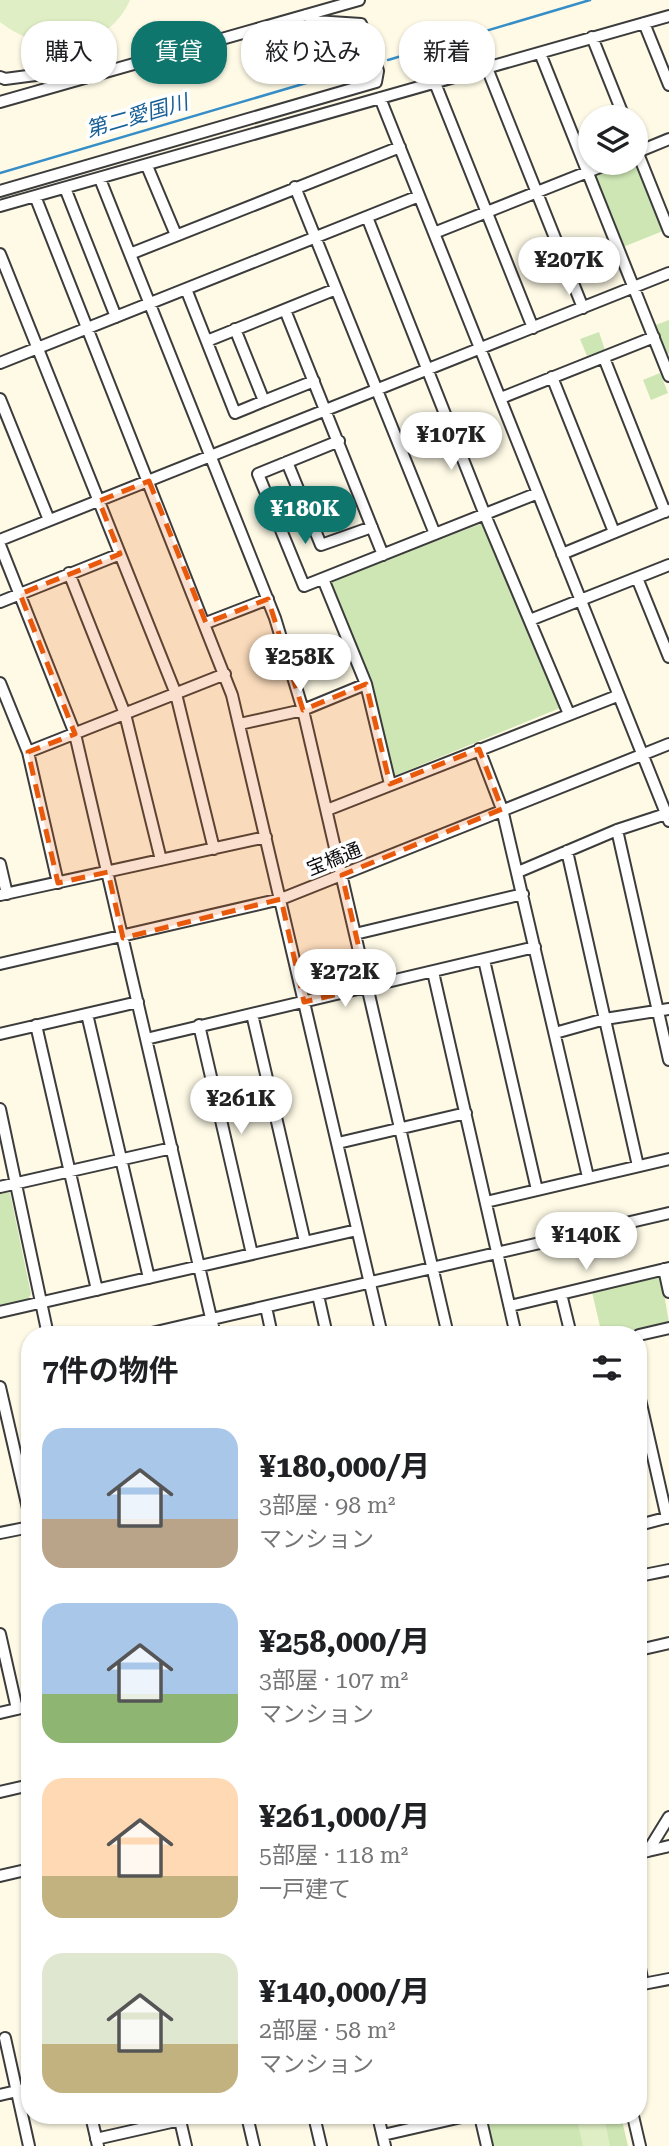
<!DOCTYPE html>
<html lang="ja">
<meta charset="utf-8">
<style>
:root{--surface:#fff;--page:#f2f2f2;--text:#202124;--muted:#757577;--accent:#0f766e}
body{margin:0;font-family:"Roboto Serif","Noto Sans JP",serif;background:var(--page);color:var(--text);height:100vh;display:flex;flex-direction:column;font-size:26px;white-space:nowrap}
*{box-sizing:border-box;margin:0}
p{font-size:23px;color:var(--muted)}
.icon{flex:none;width:38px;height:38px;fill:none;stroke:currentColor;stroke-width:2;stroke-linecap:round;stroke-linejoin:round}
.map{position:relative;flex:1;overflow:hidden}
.side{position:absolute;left:21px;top:1326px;width:626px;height:798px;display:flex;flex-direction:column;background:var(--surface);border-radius:28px;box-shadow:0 2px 5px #0004}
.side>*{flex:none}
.banner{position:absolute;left:21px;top:21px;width:628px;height:63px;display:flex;gap:14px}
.controls{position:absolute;left:578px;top:105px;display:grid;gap:14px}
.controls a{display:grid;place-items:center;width:70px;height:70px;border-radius:50%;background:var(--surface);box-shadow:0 2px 5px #0004;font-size:35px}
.price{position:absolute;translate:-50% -60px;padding:0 16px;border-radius:24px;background:#fff;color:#222;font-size:23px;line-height:46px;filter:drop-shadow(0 2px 4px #0008)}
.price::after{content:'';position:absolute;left:50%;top:42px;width:21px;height:16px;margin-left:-10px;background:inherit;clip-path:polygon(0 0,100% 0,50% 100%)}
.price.current{background:var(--accent);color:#fff}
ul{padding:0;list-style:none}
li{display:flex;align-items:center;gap:21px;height:175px;padding:0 21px}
li span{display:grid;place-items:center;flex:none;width:196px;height:140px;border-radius:21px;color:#555}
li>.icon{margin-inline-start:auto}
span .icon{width:84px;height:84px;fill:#fffc;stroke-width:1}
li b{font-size:30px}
h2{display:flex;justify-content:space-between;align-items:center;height:84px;padding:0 21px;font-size:30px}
.chip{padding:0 24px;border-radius:28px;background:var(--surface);box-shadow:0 2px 5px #0004;font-size:24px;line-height:63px}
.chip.current{background:var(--accent);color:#fff}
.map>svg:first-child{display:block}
</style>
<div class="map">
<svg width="669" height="2146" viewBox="0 0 669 2146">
<rect width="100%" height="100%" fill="#fefae6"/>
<path fill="#cde6b3" d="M636,162L663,231L623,247L595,177L596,172L621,163Z
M669,320V354L665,355L653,326Z
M599,332L605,350L587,356L580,339Z
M660,373L668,393L651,400L643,380Z
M483,523L560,708L394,776L372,687L331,581Z
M6,1190L10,1193L31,1294L28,1299L0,1306V1191Z
M661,1276L669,1323L617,1335H602L592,1292Z
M490,2116H621L628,2146H493L487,2118Z"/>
<path fill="#dfeec4" d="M0,0H130C107,53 41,55 0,22Z
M576,2116H604L610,2146H583Z"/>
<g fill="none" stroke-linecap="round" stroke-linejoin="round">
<path stroke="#368ec9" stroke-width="2.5" d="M388,60L590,0
M0,173L364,66"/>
<g stroke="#3c3c3c" stroke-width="14">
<path id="minor" d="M644,23L669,85
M592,37L624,117
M540,53L669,376
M487,68L583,308
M0,77L5,79L81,69L90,76
M435,83L533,328
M380,98L669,821
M0,102L359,0
M635,146L669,231
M635,153L669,139
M147,166L176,235
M100,179L275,618L303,710L448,1335
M295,187L435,534
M65,188L116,317
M0,191L376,82L378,71L361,24L315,21L306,15
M35,196L232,695L382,1335
M0,206L669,16
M367,217L485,515L569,714
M434,233L610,163
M0,254L176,694L214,849
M130,254L400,147
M186,289L235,413L264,401L235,329
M285,310L383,555
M207,341L336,289
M604,358L665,512
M0,363L419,196
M552,377L614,532
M501,398L654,337
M0,399L49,520
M264,401L314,381
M339,441L258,474L304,586L538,493
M287,462L321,545L372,527
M0,540L669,273
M0,545L75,734L215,1335
M562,554L669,510
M69,573L125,714L161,860
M637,578L669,657
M323,579L366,684L390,784
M0,602L120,554
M530,620L669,565
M206,623L268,599
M0,683L28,752L58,883
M240,724L303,710L366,684
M479,749L502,809L588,1177
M28,752L225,674
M327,810L617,696
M617,830L669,1060
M567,851L638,1166
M0,864L7,894
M518,872L617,830L669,813
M0,895L266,837
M355,934L523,894
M484,960L537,1190
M0,964L281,899L669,744
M433,972L516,1335
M87,1014L149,1278
M252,1014L305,1242
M36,1025L97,1290
M199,1025L252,1254
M555,1033L605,1019L669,1009
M0,1034L138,1002
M146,1039L535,947
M0,1109L48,1335
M338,1143L466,1113
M0,1187L172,1148
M486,1202L669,1159
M664,1269L669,1292
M561,1294L571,1335
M318,1295L327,1335
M510,1306L669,1268
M266,1307L272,1335
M0,1312L357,1230
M143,1335L669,1213
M639,1335L669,1328
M0,1387L30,1517
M639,1395L667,1518
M639,1525L669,1517
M0,1533L30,1527
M639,1576L669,1570
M0,1634L17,1709
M639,1650L669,1643
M0,1713L30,1706
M0,1792L30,1785
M648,1851L669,1846
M639,1853L648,1851L669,1817
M0,1876L30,1869
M639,1963L643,1984L669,1979
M5,2038L29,2146
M0,2095L30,2088
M91,2116L98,2146
M179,2116L186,2146
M247,2116L254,2146
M314,2116L321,2146
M378,2116L385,2146
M480,2116L487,2146
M633,2116L640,2146
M383,2135L466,2116
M96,2139L180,2120"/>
</g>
<use href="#minor" stroke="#fff" stroke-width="10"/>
</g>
<path fill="#e8590c" fill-opacity="0.2" stroke="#e8590c" stroke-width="5" stroke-dasharray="14 9" stroke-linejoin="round" d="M149,481L206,623L268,599L303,710L366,684L390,784L479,749L502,809L342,875L368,987L304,1002L281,899L123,938L108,872L58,883L28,752L75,734L20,594L120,554L99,501Z"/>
<g text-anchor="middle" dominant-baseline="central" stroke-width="7" stroke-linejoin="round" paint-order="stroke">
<g font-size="19" fill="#090909" stroke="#fff">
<text transform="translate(334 859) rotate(-22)">宝橋通</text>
</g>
<g font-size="21" font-style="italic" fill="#185f96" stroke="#fff">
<text transform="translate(137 116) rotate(-16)">第二愛国川</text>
</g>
</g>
</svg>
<div class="controls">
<a><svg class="icon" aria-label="layers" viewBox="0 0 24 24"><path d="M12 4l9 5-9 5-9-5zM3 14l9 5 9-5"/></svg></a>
</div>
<b class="price" style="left:569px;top:297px">¥207K</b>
<b class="price" style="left:451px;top:472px">¥107K</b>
<b class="price current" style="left:305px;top:546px">¥180K</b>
<b class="price" style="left:300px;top:694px">¥258K</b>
<b class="price" style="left:345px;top:1009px">¥272K</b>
<b class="price" style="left:241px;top:1136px">¥261K</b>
<b class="price" style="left:586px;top:1272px">¥140K</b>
<div class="banner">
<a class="chip">購入</a>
<a class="chip current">賃貸</a>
<a class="chip">絞り込み</a>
<a class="chip">新着</a>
</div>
<section class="side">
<h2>7件の物件<svg class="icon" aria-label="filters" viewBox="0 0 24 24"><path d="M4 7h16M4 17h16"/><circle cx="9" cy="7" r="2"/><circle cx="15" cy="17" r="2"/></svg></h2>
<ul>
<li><span style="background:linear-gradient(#a9c7e8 65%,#b9a48a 0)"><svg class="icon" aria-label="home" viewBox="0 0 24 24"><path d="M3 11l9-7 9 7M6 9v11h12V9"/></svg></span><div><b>¥180,000/月</b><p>3部屋 · 98 m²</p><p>マンション</p></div></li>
<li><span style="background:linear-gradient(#a9c7e8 65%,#8fb573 0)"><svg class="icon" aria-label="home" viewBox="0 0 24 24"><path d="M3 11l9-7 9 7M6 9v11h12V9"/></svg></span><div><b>¥258,000/月</b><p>3部屋 · 107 m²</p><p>マンション</p></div></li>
<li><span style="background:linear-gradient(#ffd9b3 70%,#c2b280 0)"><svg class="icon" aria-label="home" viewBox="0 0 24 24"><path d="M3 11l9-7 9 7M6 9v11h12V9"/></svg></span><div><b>¥261,000/月</b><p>5部屋 · 118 m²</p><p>一戸建て</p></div></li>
<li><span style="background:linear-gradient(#dfe7d0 65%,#c2b280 0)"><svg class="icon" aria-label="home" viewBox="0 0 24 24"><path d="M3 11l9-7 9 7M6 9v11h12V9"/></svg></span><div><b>¥140,000/月</b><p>2部屋 · 58 m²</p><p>マンション</p></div></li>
</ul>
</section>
</div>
